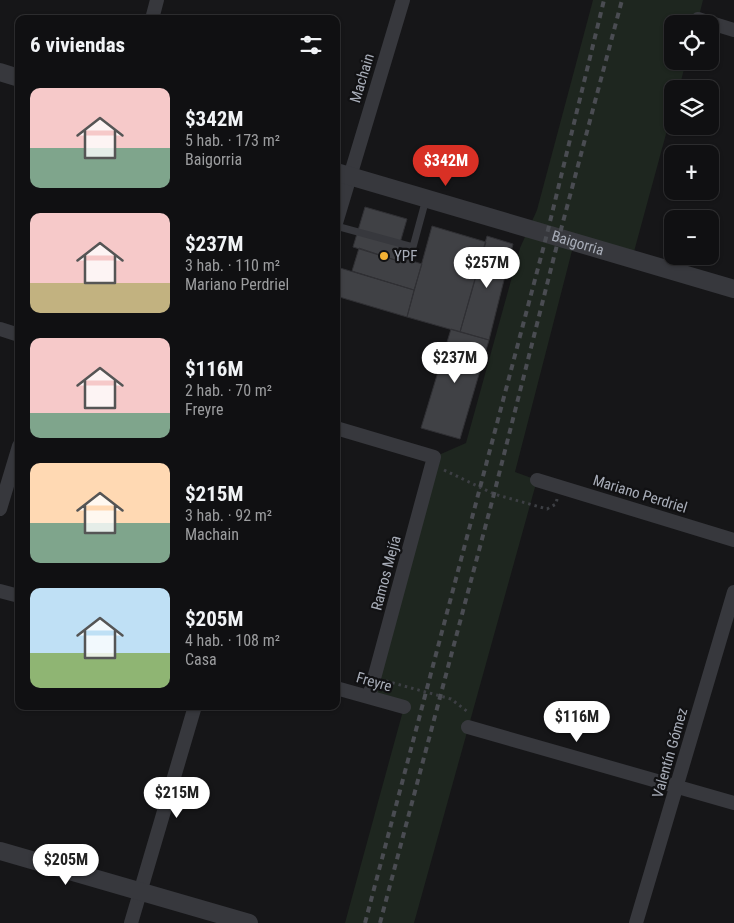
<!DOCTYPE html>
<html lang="es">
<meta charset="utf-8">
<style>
:root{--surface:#101012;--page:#1e1e20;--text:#f1f3f6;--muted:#9c9d9f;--line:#303032;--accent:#d93025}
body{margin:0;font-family:"Roboto Condensed",sans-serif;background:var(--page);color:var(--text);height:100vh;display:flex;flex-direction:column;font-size:19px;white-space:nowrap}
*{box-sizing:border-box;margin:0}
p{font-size:16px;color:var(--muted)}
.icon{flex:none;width:28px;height:28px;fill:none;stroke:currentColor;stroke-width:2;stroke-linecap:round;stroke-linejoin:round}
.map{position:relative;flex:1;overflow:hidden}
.sheet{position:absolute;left:15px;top:15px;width:325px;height:695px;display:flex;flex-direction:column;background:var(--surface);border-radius:10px;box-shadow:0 1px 4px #0004,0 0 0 1px var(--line)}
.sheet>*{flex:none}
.tools{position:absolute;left:664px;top:15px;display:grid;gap:10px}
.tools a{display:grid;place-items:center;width:55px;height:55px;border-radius:10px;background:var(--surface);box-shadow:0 1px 4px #0004,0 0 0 1px var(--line);font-size:25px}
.price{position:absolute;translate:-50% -42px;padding:0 11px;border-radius:18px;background:#fff;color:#222;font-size:16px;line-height:32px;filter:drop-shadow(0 1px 2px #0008)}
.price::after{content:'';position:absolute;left:50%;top:30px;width:15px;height:11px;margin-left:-8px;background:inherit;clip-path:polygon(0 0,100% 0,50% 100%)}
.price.current{background:var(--accent);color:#fff}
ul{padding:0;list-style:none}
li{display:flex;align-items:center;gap:15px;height:125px;padding:0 15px}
li span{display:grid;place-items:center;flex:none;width:140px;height:100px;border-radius:10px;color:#555}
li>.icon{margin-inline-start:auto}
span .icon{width:60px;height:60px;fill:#fffc;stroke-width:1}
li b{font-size:21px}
h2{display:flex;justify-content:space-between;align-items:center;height:60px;padding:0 15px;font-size:21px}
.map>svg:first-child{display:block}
</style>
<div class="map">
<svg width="734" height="923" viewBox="0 0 734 923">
<rect width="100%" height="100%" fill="#161618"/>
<path fill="#1e261f" d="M593,0H703L697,24H672V61H686L679,89H672V112L632,259L574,243L515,472L537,480L414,923H345L404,707L369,697L434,457L466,443L520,248L537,210Z"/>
<path fill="#404145" stroke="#303034" d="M365,207L407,219L395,260L353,247Z
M432,226L486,242L460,332L407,317Z
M487,236L513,244L489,340L460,332Z
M359,248L395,260L396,256L422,264L414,290L352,271Z
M340,268L414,290L407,317L336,296V278Z
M451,329L489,340L460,439L421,428Z"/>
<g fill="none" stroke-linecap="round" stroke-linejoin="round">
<path stroke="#3d3f44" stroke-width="3" stroke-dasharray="2.5 4" stroke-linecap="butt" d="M444,470L494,494L547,509L556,504L557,499
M386,681L451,699L468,712"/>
<path stroke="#37383d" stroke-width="7" d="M336,226L413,247L426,199"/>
<path stroke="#37383d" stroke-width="14" d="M152,19L157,0
M698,19L734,30
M336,223L403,0
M0,329L19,335
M336,428L434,457L369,697
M537,480L734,540
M0,509L19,446
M0,591L19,596
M336,688L404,707
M468,727L734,803
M131,923L195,706
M636,923L734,592"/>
<g stroke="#37383d" stroke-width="18">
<path d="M0,72L19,78"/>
<path id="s1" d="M336,172L734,289"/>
<path d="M0,851L249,923"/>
</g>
<path stroke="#4a4c52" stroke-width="4" stroke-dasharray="6 5" stroke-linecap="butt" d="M365,923L547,234L604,0
M380,923L494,494L559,237L622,0"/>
</g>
<circle fill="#f2b134" stroke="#111113" stroke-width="2" cx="384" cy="256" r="5"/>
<g text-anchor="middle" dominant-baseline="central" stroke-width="4.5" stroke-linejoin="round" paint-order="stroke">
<g font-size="15" fill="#a8adb8" stroke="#111113">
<text transform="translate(362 78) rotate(-73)">Machain</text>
<text stroke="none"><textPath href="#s1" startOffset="252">Baigorria</textPath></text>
<text transform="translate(640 494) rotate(17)">Mariano Perdriel</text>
<text transform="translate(386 573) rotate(-75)">Ramos Mejía</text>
<text transform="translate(374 682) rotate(16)">Freyre</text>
<text transform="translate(670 753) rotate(-74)">Valentín Gómez</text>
</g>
<g font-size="15" fill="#a8adb8" stroke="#111113" text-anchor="start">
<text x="394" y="256">YPF</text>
</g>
</g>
</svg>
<div class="tools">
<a><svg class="icon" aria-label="locate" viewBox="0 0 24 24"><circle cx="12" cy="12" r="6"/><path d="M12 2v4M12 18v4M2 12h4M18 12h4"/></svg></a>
<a><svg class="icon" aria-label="layers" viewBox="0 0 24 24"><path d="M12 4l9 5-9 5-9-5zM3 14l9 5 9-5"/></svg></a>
<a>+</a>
<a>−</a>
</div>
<b class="price current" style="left:446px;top:187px">$342M</b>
<b class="price" style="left:487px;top:289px">$257M</b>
<b class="price" style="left:455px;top:384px">$237M</b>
<b class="price" style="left:577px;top:743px">$116M</b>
<b class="price" style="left:177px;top:819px">$215M</b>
<b class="price" style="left:66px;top:886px">$205M</b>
<section class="sheet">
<h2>6 viviendas<svg class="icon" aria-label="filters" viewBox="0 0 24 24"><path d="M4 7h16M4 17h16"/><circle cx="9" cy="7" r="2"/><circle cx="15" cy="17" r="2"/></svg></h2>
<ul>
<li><span style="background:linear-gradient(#f6c9c9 60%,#7fa58c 0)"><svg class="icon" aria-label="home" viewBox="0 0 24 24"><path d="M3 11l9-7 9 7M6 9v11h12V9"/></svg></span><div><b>$342M</b><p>5 hab. · 173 m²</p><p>Baigorria</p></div></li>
<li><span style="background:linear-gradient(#f6c9c9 70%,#c2b280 0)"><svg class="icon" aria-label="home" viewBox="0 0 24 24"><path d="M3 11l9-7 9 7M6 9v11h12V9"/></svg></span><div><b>$237M</b><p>3 hab. · 110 m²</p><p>Mariano Perdriel</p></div></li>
<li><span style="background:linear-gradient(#f6c9c9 75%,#7fa58c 0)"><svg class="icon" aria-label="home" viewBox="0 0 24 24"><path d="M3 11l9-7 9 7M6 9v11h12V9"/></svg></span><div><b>$116M</b><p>2 hab. · 70 m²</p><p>Freyre</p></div></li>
<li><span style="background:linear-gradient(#ffd9b3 60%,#7fa58c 0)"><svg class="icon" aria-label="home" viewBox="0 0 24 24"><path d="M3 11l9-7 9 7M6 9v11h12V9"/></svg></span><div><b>$215M</b><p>3 hab. · 92 m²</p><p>Machain</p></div></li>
<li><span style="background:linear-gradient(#bfe0f5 65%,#8fb573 0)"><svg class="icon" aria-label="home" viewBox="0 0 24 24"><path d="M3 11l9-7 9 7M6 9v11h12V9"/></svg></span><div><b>$205M</b><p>4 hab. · 108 m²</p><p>Casa</p></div></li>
</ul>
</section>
</div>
